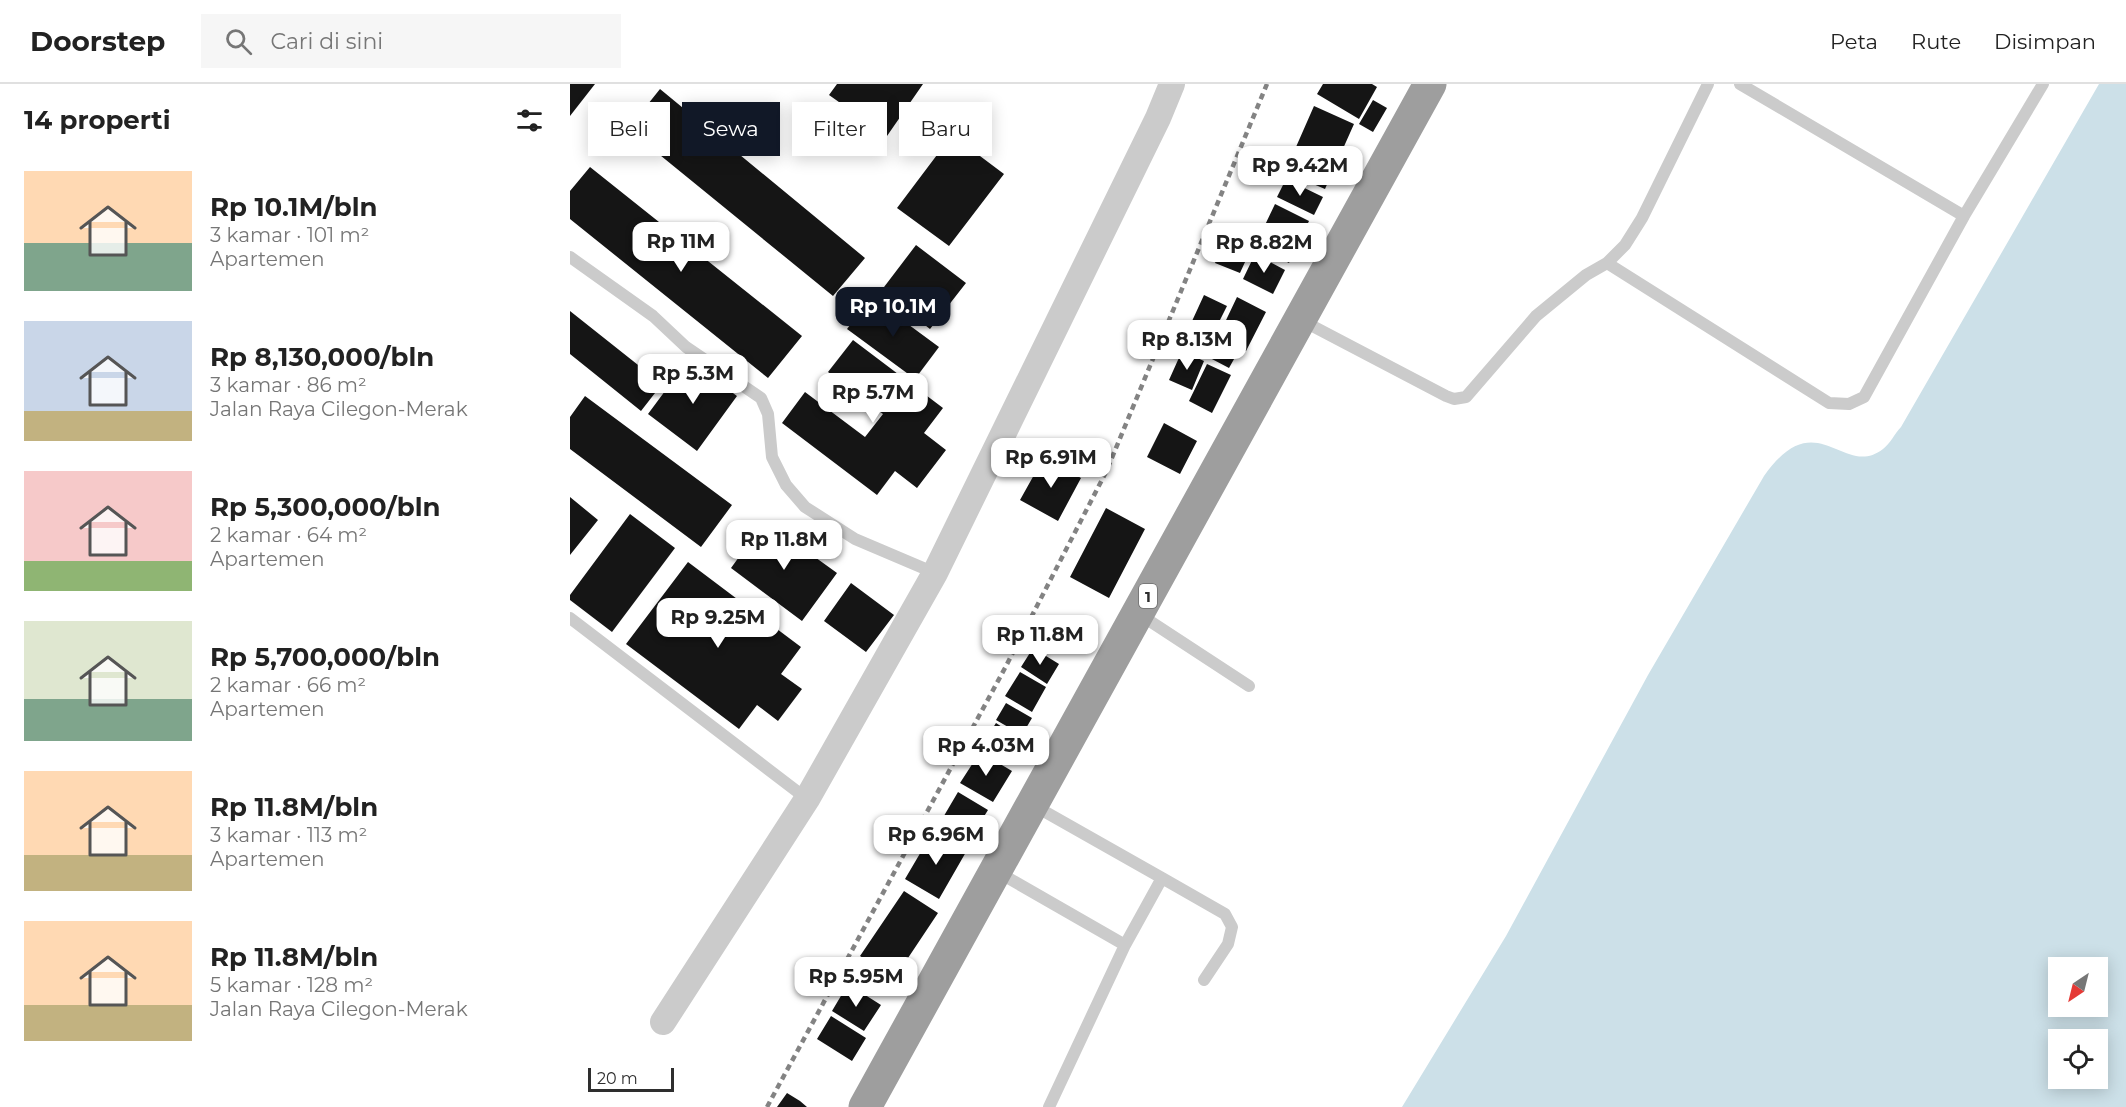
<!DOCTYPE html>
<html lang="id">
<meta charset="utf-8">
<style>
:root{--surface:#fff;--page:#f6f6f6;--text:#222;--muted:#767676;--line:#e0e0e0;--accent:#111827}
body{margin:0;font-family:Montserrat,sans-serif;background:var(--page);color:var(--text);height:100vh;display:flex;flex-direction:column;font-size:22px;white-space:nowrap}
*{box-sizing:border-box;margin:0}
p{font-size:20px;color:var(--muted)}
.icon{flex:none;width:33px;height:33px;fill:none;stroke:currentColor;stroke-width:2;stroke-linecap:round;stroke-linejoin:round}
.map{position:relative;flex:1;overflow:hidden}
.sheet{display:flex;flex-direction:column;background:var(--surface);width:570px}
.sheet>*{flex:none}
.hud{position:absolute;left:18px;top:18px;width:570px;height:54px;display:flex;gap:12px}
.needle{width:39px;rotate:215deg}
.buttons{position:absolute;left:1478px;top:873px;display:grid;gap:12px}
.buttons a{display:grid;place-items:center;width:60px;height:60px;border-radius:0px;background:var(--surface);box-shadow:0 3px 15px #0003;font-size:30px}
.scale{position:absolute;left:18px;bottom:15px;width:86px;box-sizing:border-box;padding-left:6px;border:3px solid #2e2e2e;border-top:0;font-size:16px;line-height:21px;white-space:nowrap;color:#2e2e2e;-webkit-text-stroke:4px #fff;paint-order:stroke}
.price{position:absolute;translate:-50% -51px;padding:0 14px;border-radius:12px;background:#fff;color:#222;font-size:20px;line-height:39px;filter:drop-shadow(0 2px 3px #0008)}
.price::after{content:'';position:absolute;left:50%;top:36px;width:18px;height:14px;margin-left:-9px;background:inherit;clip-path:polygon(0 0,100% 0,50% 100%)}
.price.active{background:var(--accent);color:#fff}
ul{padding:0;list-style:none}
li{display:flex;align-items:center;gap:18px;height:150px;padding:0 24px}
li span{display:grid;place-items:center;flex:none;width:168px;height:120px;border-radius:0px;color:#555}
li>.icon{margin-inline-start:auto}
span .icon{width:72px;height:72px;fill:#fffc;stroke-width:1}
li b{font-size:26px}
h2{display:flex;justify-content:space-between;align-items:center;height:72px;padding:0 24px;font-size:26px}
.chip{padding:0 21px;border-radius:0px;background:var(--surface);box-shadow:0 3px 15px #0003;font-size:21px;line-height:54px}
.chip.active{background:var(--accent);color:#fff}
header{display:flex;align-items:center;gap:36px;box-sizing:border-box;height:84px;padding:0 30px;background:var(--surface);border-bottom:2px solid var(--line)}
header strong{font-size:28px}
nav{display:flex;gap:33px;margin-inline-start:auto;font-size:21px}
.search{width:420px;height:54px;background:var(--page);display:flex;align-items:center;gap:15px;box-sizing:border-box;padding:0 21px;border-radius:0px;color:var(--muted);font-size:22px}
main{display:flex;flex:1;min-height:0}
.map>svg:first-child{display:block}
</style>
<header>
<strong>Doorstep</strong>
<div class="search"><svg class="icon" aria-label="search" viewBox="0 0 24 24"><circle cx="10" cy="10" r="6"/><path d="M15 15l6 6"/></svg>Cari di sini</div>
<nav><a>Peta</a><a>Rute</a><a>Disimpan</a></nav>
</header>
<main>
<section class="sheet">
<h2>14 properti<svg class="icon" aria-label="filters" viewBox="0 0 24 24"><path d="M4 7h16M4 17h16"/><circle cx="9" cy="7" r="2"/><circle cx="15" cy="17" r="2"/></svg></h2>
<ul>
<li><span style="background:linear-gradient(#ffd9b3 60%,#7fa58c 0)"><svg class="icon" aria-label="home" viewBox="0 0 24 24"><path d="M3 11l9-7 9 7M6 9v11h12V9"/></svg></span><div><b>Rp 10.1M/bln</b><p>3 kamar · 101 m²</p><p>Apartemen</p></div></li>
<li><span style="background:linear-gradient(#c9d6e8 75%,#c2b280 0)"><svg class="icon" aria-label="home" viewBox="0 0 24 24"><path d="M3 11l9-7 9 7M6 9v11h12V9"/></svg></span><div><b>Rp 8,130,000/bln</b><p>3 kamar · 86 m²</p><p>Jalan Raya Cilegon-Merak</p></div></li>
<li><span style="background:linear-gradient(#f6c9c9 75%,#8fb573 0)"><svg class="icon" aria-label="home" viewBox="0 0 24 24"><path d="M3 11l9-7 9 7M6 9v11h12V9"/></svg></span><div><b>Rp 5,300,000/bln</b><p>2 kamar · 64 m²</p><p>Apartemen</p></div></li>
<li><span style="background:linear-gradient(#dfe7d0 65%,#7fa58c 0)"><svg class="icon" aria-label="home" viewBox="0 0 24 24"><path d="M3 11l9-7 9 7M6 9v11h12V9"/></svg></span><div><b>Rp 5,700,000/bln</b><p>2 kamar · 66 m²</p><p>Apartemen</p></div></li>
<li><span style="background:linear-gradient(#ffd9b3 70%,#c2b280 0)"><svg class="icon" aria-label="home" viewBox="0 0 24 24"><path d="M3 11l9-7 9 7M6 9v11h12V9"/></svg></span><div><b>Rp 11.8M/bln</b><p>3 kamar · 113 m²</p><p>Apartemen</p></div></li>
<li><span style="background:linear-gradient(#ffd9b3 70%,#c2b280 0)"><svg class="icon" aria-label="home" viewBox="0 0 24 24"><path d="M3 11l9-7 9 7M6 9v11h12V9"/></svg></span><div><b>Rp 11.8M/bln</b><p>5 kamar · 128 m²</p><p>Jalan Raya Cilegon-Merak</p></div></li>
</ul>
</section>
<div class="map">
<svg width="1556" height="1023" viewBox="0 0 1556 1023">
<rect width="100%" height="100%" fill="#fff"/>
<path fill="#cce0e8" fill-rule="evenodd" d="M1529,0H1556V1023H832L936,852L1078,591L1194,392C1247,317 1273,396 1313,365C1320,360 1325,349 1331,343ZM1488,884H1527V922H1488ZM1488,956H1527V994H1488Z"/>
<path fill="#151515" d="M0,0H25L0,32Z
M267,0H353L317,52L259,11Z
M753,0H802L807,3L789,35L747,10Z
M90,5L295,174L263,212L58,45Z
M803,16L817,24L803,48L789,40Z
M744,22L784,40L755,105L715,88Z
M382,51L434,90L379,162L327,124Z
M20,83L232,252L198,294L0,135V107Z
M716,95L753,113L744,131L707,113Z
M705,120L739,137L719,179L685,162Z
M656,154L681,165L670,189L645,179Z
M346,161L396,199L360,245L311,207Z
M685,170L715,186L703,210L673,195Z
M634,211L657,222L639,258L617,248Z
M301,213L369,263L345,295L277,245Z
M667,213L696,228L676,267L648,253Z
M0,227L92,300L71,327L0,270Z
M619,252L640,263L635,274L613,264Z
M283,256L373,324L354,349L376,366L347,404L325,387L307,411L212,339L235,308L295,353L313,330L258,288Z
M648,258L668,268L659,284L640,274Z
M612,267L634,277L622,306L599,296Z
M118,276L167,312L127,367L78,330Z
M637,280L661,291L642,329L619,317Z
M15,312L162,421L131,463L0,365V333Z
M594,339L627,357L610,390L577,373Z
M474,373L511,394L488,437L450,416Z
M0,413L28,436L0,471Z
M536,424L575,445L539,514L500,493Z
M60,430L105,464L42,548L0,516V511Z
M195,437L267,489L232,537L161,484Z
M118,478L231,563L211,590L232,605L208,637L187,621L169,645L56,560Z
M281,499L324,531L296,568L254,537Z
M463,564L489,580L477,600L451,583Z
M450,588L476,603L462,628L435,612Z
M436,619L462,634L452,651L426,636Z
M426,639L452,656L436,681L410,664Z
M410,668L442,687L423,718L390,699Z
M388,708L418,726L397,760L368,742Z
M362,749L396,768L369,815L335,795Z
M334,807L368,829L324,895L290,872Z
M290,876L315,893L303,910L279,893Z
M278,900L311,921L294,947L262,927Z
M261,932L296,954L282,977L247,955Z
M217,1009L230,1017L237,1023H207Z"/>
<g fill="none" stroke-linecap="round" stroke-linejoin="round">
<path stroke="#cbcbcb" stroke-width="12" d="M1170,0L1394,132L1473,0
M0,173L83,232L116,263L191,314L198,330L202,373L216,401L235,423L285,455L365,489
M1037,179L1259,319L1279,320L1294,313L1394,132
M731,236L876,312L884,315L896,313L966,232L1016,191L1037,179L1055,161L1072,134L1138,0
M569,530L679,602
M0,534L237,715
M463,721L592,794L555,861L479,1023
M426,787L555,861
M592,794L655,830L662,843L658,860L634,896"/>
<path stroke="#cbcbcb" stroke-width="26" d="M93,938L237,715L365,489L588,34L602,0"/>
<path stroke="#9e9e9e" stroke-width="33" d="M295,1023L860,0"/>
<path stroke="#838383" stroke-width="4.5" stroke-dasharray="6 4.5" stroke-linecap="butt" d="M197,1023L435,584L536,388L697,0"/>
</g>
<g text-anchor="middle" dominant-baseline="central" stroke-width="6" stroke-linejoin="round" paint-order="stroke">
<rect fill="#fff" stroke="#6d6d6d" stroke-width="1.5" x="569" y="500" width="18" height="24" rx="4.5"/>
<g font-size="15" font-weight="bold" fill="#2e2e2e">
<text x="578" y="512">1</text>
</g>
</g>
</svg>
<div class="buttons">
<a><svg class="needle" viewBox="-14 -14 28 28"><path d="M0-13l5 13h-10z" fill="#e53935"/><path d="M0 13l5-13h-10z" fill="#767676"/></svg></a>
<a><svg class="icon" aria-label="locate" viewBox="0 0 24 24"><circle cx="12" cy="12" r="6"/><path d="M12 2v4M12 18v4M2 12h4M18 12h4"/></svg></a>
</div>
<div class="scale">20 m</div>
<b class="price" style="left:730px;top:113px">Rp 9.42M</b>
<b class="price" style="left:111px;top:189px">Rp 11M</b>
<b class="price" style="left:694px;top:190px">Rp 8.82M</b>
<b class="price active" style="left:323px;top:254px">Rp 10.1M</b>
<b class="price" style="left:617px;top:287px">Rp 8.13M</b>
<b class="price" style="left:123px;top:321px">Rp 5.3M</b>
<b class="price" style="left:303px;top:340px">Rp 5.7M</b>
<b class="price" style="left:481px;top:405px">Rp 6.91M</b>
<b class="price" style="left:214px;top:487px">Rp 11.8M</b>
<b class="price" style="left:148px;top:565px">Rp 9.25M</b>
<b class="price" style="left:470px;top:582px">Rp 11.8M</b>
<b class="price" style="left:416px;top:693px">Rp 4.03M</b>
<b class="price" style="left:366px;top:782px">Rp 6.96M</b>
<b class="price" style="left:286px;top:924px">Rp 5.95M</b>
<div class="hud">
<a class="chip">Beli</a>
<a class="chip active">Sewa</a>
<a class="chip">Filter</a>
<a class="chip">Baru</a>
</div>
</div>
</main>
